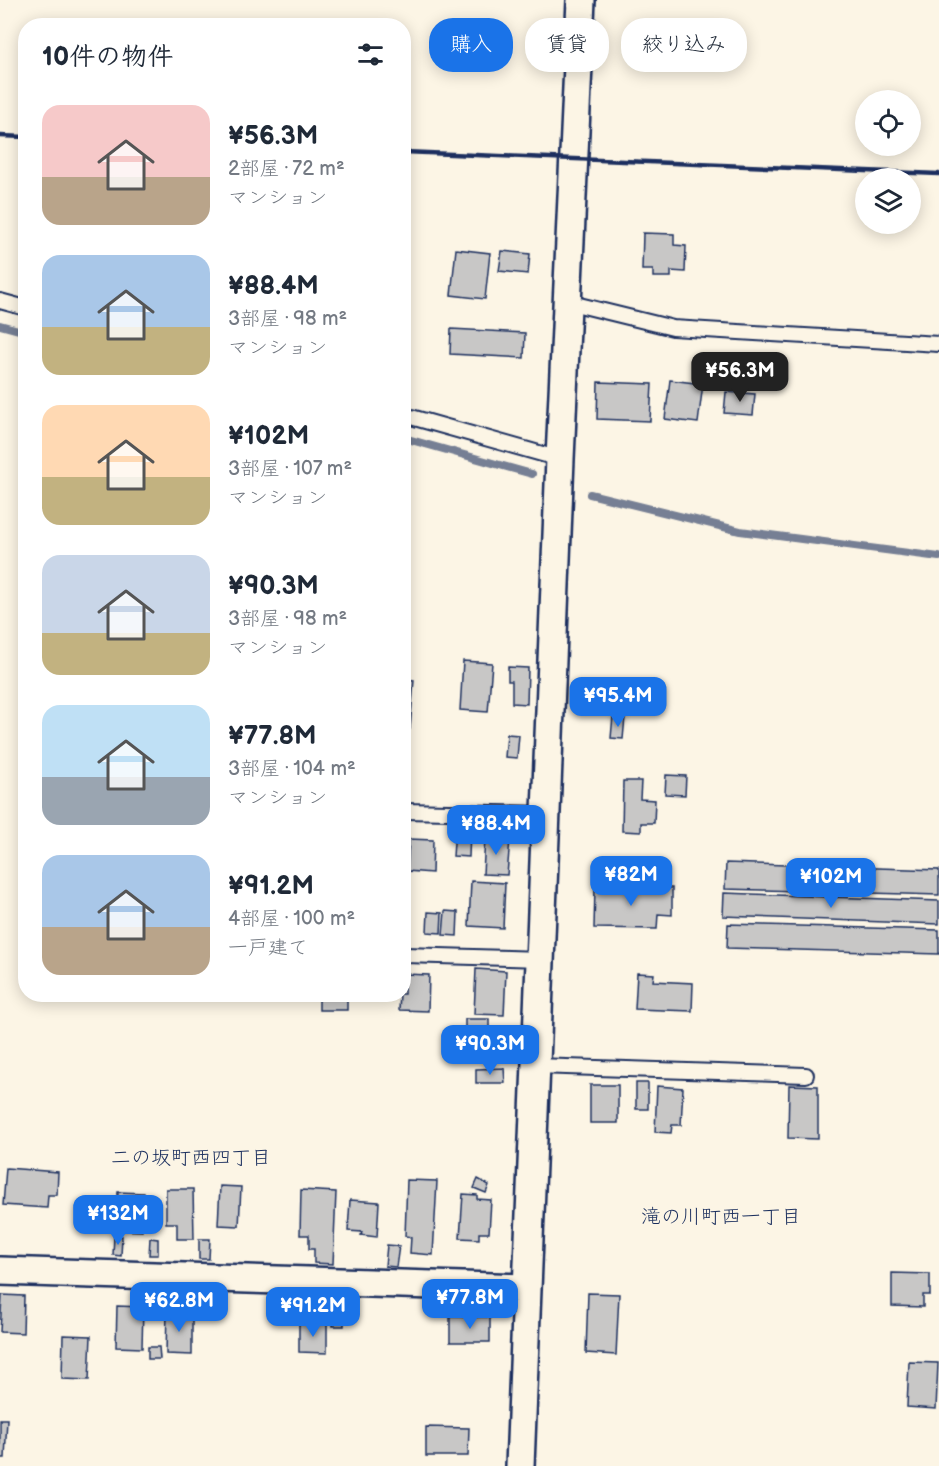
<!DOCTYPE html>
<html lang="ja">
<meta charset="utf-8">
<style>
:root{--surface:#fff;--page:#f2f2f3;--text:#1f2937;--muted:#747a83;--accent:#1a73e8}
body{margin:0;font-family:"Balsamiq Sans","Klee One",sans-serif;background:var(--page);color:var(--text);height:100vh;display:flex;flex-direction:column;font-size:22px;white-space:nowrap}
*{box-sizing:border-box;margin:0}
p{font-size:20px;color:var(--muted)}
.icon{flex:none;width:33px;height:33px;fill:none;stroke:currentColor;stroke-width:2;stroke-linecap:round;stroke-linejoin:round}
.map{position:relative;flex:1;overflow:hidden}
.drawer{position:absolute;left:18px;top:18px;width:393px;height:984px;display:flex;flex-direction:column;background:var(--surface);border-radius:24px;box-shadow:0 3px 15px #0003}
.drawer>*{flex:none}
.guide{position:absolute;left:429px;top:18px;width:420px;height:54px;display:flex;gap:12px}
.buttons{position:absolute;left:855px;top:90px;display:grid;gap:12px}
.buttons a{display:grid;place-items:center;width:66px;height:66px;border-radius:50%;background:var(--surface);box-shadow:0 3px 15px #0003;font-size:30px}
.price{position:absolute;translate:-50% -51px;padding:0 14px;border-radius:12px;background:var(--accent);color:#fff;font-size:20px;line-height:39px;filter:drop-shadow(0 2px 3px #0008)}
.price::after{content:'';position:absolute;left:50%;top:36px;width:18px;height:14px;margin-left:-9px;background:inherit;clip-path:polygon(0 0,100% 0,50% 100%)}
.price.active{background:#222;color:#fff}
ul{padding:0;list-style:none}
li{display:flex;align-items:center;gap:18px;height:150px;padding:0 24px}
li span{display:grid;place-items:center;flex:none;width:168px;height:120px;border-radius:18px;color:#555}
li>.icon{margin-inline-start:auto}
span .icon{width:72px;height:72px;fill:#fffc;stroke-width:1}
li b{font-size:26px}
h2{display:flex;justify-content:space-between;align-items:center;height:72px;padding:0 24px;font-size:26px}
.pill{padding:0 21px;border-radius:24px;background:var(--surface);box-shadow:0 3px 15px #0003;font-size:21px;line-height:54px}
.pill.active{background:var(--accent);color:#fff}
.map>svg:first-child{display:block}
</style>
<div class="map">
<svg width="939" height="1466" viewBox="0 0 939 1466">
<rect width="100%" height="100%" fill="#fcf5e5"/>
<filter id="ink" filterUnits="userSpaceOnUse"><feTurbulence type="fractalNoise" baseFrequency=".0167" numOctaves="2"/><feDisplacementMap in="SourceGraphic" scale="12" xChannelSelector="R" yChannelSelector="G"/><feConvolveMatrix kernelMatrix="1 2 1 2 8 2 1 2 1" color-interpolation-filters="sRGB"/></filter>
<g filter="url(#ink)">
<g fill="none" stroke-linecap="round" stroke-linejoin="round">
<path stroke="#767f94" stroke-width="8" d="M0,325L26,332
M404,438L532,474
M590,494L740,531L939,557"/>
</g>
<path fill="#c8c7c6" stroke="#1b2f5e" stroke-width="1.5" d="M643,233L674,234V245L686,246L685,272L671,271V277H653V270H642Z
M456,249L490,253L485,299L451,295Z
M502,251L530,254L528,274L499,271Z
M451,329L525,333L524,358L450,354Z
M670,380L703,384L698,423L665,419Z
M598,382L652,384L650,421L597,419Z
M726,392L755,394L753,415L724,413Z
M463,661L492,663L488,712L460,710Z
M508,667L528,668L527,704L512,703V681H508Z
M404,679L414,680L410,729L404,728Z
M613,716L625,717L623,739L611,738Z
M507,734L519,735L517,758L505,757Z
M666,775L686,776L685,795L665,794Z
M623,781H641L640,799L655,800L654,823H641V832L622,831Z
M455,829L470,830L469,857L453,856Z
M485,838L510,839L507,875L483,874Z
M409,839L433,840L432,873L407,871Z
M726,863L939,870V895L725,889Z
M471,881L505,883L503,928L469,926Z
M595,888H672V915L658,914L657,929L594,928Z
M724,893L939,901V924L723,916Z
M445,911L458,912L457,936L443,935Z
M428,912L442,913L441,933L427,932Z
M728,924L939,930V954L727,948Z
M476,969L506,971L504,1015L474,1014Z
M637,973L654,974L653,981L693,983L692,1011L635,1009Z
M404,974L429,975L428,1011L399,1010L400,994H404Z
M319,994H347V1010H319Z
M465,1019H489V1053H465Z
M504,1068L505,1083H476V1069Z
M636,1083H648V1109H636Z
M590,1085H618V1123H590Z
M789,1085L818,1086V1139L788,1138Z
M657,1086L683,1088L681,1125H672L671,1133L655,1132Z
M6,1168L58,1172L57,1195H48L47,1208L3,1205Z
M478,1179L489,1185L486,1193L474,1188Z
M407,1180L437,1181L433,1255L410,1253L411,1237L405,1236Z
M220,1186L241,1187L239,1226L218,1225Z
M166,1189H193L194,1239H177V1223H166Z
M301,1190L336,1192L333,1264L314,1263V1249H309V1235H300Z
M118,1192L144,1193L142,1231L116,1230Z
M463,1194L477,1195V1199L491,1200L489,1233H479V1239L460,1238Z
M350,1200L379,1202L377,1237L361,1235L362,1232L348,1231Z
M114,1236H122L121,1256L113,1255Z
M150,1238L158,1239V1255H149Z
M199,1239H210L209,1259H199Z
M387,1245L399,1246L396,1267L385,1266Z
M892,1273L930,1274V1295H923V1307L892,1306Z
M588,1293L619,1294L616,1355L586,1353Z
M2,1295L24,1296L23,1333L0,1332Z
M333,1303H344V1326H333Z
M117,1306L143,1307L142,1348L116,1347Z
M167,1311H192V1355L166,1354Z
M450,1317H490V1342H450Z
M299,1324H327V1353L299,1352Z
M63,1335L91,1336L89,1380L62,1379Z
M148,1347H159L160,1359H148Z
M909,1362L938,1363L936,1409L907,1407Z
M0,1419H7L5,1458H0Z
M426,1427L469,1428L468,1456H426Z"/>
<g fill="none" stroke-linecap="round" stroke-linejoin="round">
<g stroke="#1b2f5e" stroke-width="18">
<path id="lane" d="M0,301L26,308
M567,302L673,328L939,344
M404,415L560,459
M404,811L546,814
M404,955L540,959
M536,1066L806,1075"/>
</g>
<g stroke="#1b2f5e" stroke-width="32">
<path id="street" d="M0,1271L527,1288
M520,1466L560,459L581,0"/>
</g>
<use href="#lane" stroke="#fcf5e5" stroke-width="14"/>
<use href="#street" stroke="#fcf5e5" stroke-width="27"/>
<path stroke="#1b2f5e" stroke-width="4.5" d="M0,136L26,137
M404,152L939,174"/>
</g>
</g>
<g text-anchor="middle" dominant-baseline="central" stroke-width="5" stroke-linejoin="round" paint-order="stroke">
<g font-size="20" fill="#1b2f5e" stroke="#fcf5e5">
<text x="191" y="1158">二の坂町西四丁目</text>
<text x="721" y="1217">滝の川町西一丁目</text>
</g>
</g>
</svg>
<div class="buttons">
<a><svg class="icon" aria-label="locate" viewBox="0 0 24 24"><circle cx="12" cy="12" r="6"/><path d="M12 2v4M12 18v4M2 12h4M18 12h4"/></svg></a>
<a><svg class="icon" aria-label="layers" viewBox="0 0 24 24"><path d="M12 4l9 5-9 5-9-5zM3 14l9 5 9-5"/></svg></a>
</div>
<b class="price active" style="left:740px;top:403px">¥56.3M</b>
<b class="price" style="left:618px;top:728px">¥95.4M</b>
<b class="price" style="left:496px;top:856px">¥88.4M</b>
<b class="price" style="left:631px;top:907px">¥82M</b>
<b class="price" style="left:831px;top:909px">¥102M</b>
<b class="price" style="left:490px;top:1076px">¥90.3M</b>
<b class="price" style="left:118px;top:1246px">¥132M</b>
<b class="price" style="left:470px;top:1330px">¥77.8M</b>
<b class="price" style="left:179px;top:1333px">¥62.8M</b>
<b class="price" style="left:313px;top:1338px">¥91.2M</b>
<div class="guide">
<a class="pill active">購入</a>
<a class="pill">賃貸</a>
<a class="pill">絞り込み</a>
</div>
<section class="drawer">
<h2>10件の物件<svg class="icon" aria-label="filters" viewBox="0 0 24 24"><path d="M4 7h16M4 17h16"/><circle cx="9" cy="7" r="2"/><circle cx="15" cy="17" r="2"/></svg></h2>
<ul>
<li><span style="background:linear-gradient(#f6c9c9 60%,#b9a48a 0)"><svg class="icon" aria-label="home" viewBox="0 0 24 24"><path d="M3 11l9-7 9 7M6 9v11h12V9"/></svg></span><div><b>¥56.3M</b><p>2部屋 · 72 m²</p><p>マンション</p></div></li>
<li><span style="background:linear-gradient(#a9c7e8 60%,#c2b280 0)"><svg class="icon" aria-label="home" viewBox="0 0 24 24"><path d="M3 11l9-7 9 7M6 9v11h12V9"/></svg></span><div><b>¥88.4M</b><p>3部屋 · 98 m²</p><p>マンション</p></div></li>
<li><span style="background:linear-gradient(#ffd9b3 60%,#c2b280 0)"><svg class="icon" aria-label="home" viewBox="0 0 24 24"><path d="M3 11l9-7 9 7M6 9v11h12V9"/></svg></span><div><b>¥102M</b><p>3部屋 · 107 m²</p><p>マンション</p></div></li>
<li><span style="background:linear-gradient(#c9d6e8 65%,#c2b280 0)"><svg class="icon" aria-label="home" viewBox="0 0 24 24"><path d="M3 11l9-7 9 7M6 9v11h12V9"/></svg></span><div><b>¥90.3M</b><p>3部屋 · 98 m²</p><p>マンション</p></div></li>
<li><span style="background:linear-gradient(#bfe0f5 60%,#9aa5b1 0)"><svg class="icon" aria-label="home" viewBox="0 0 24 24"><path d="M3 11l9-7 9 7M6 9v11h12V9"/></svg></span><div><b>¥77.8M</b><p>3部屋 · 104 m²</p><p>マンション</p></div></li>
<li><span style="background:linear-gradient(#a9c7e8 60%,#b9a48a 0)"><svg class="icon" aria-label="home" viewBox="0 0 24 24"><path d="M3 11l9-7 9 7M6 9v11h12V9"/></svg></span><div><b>¥91.2M</b><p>4部屋 · 100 m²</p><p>一戸建て</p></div></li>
</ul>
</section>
</div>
